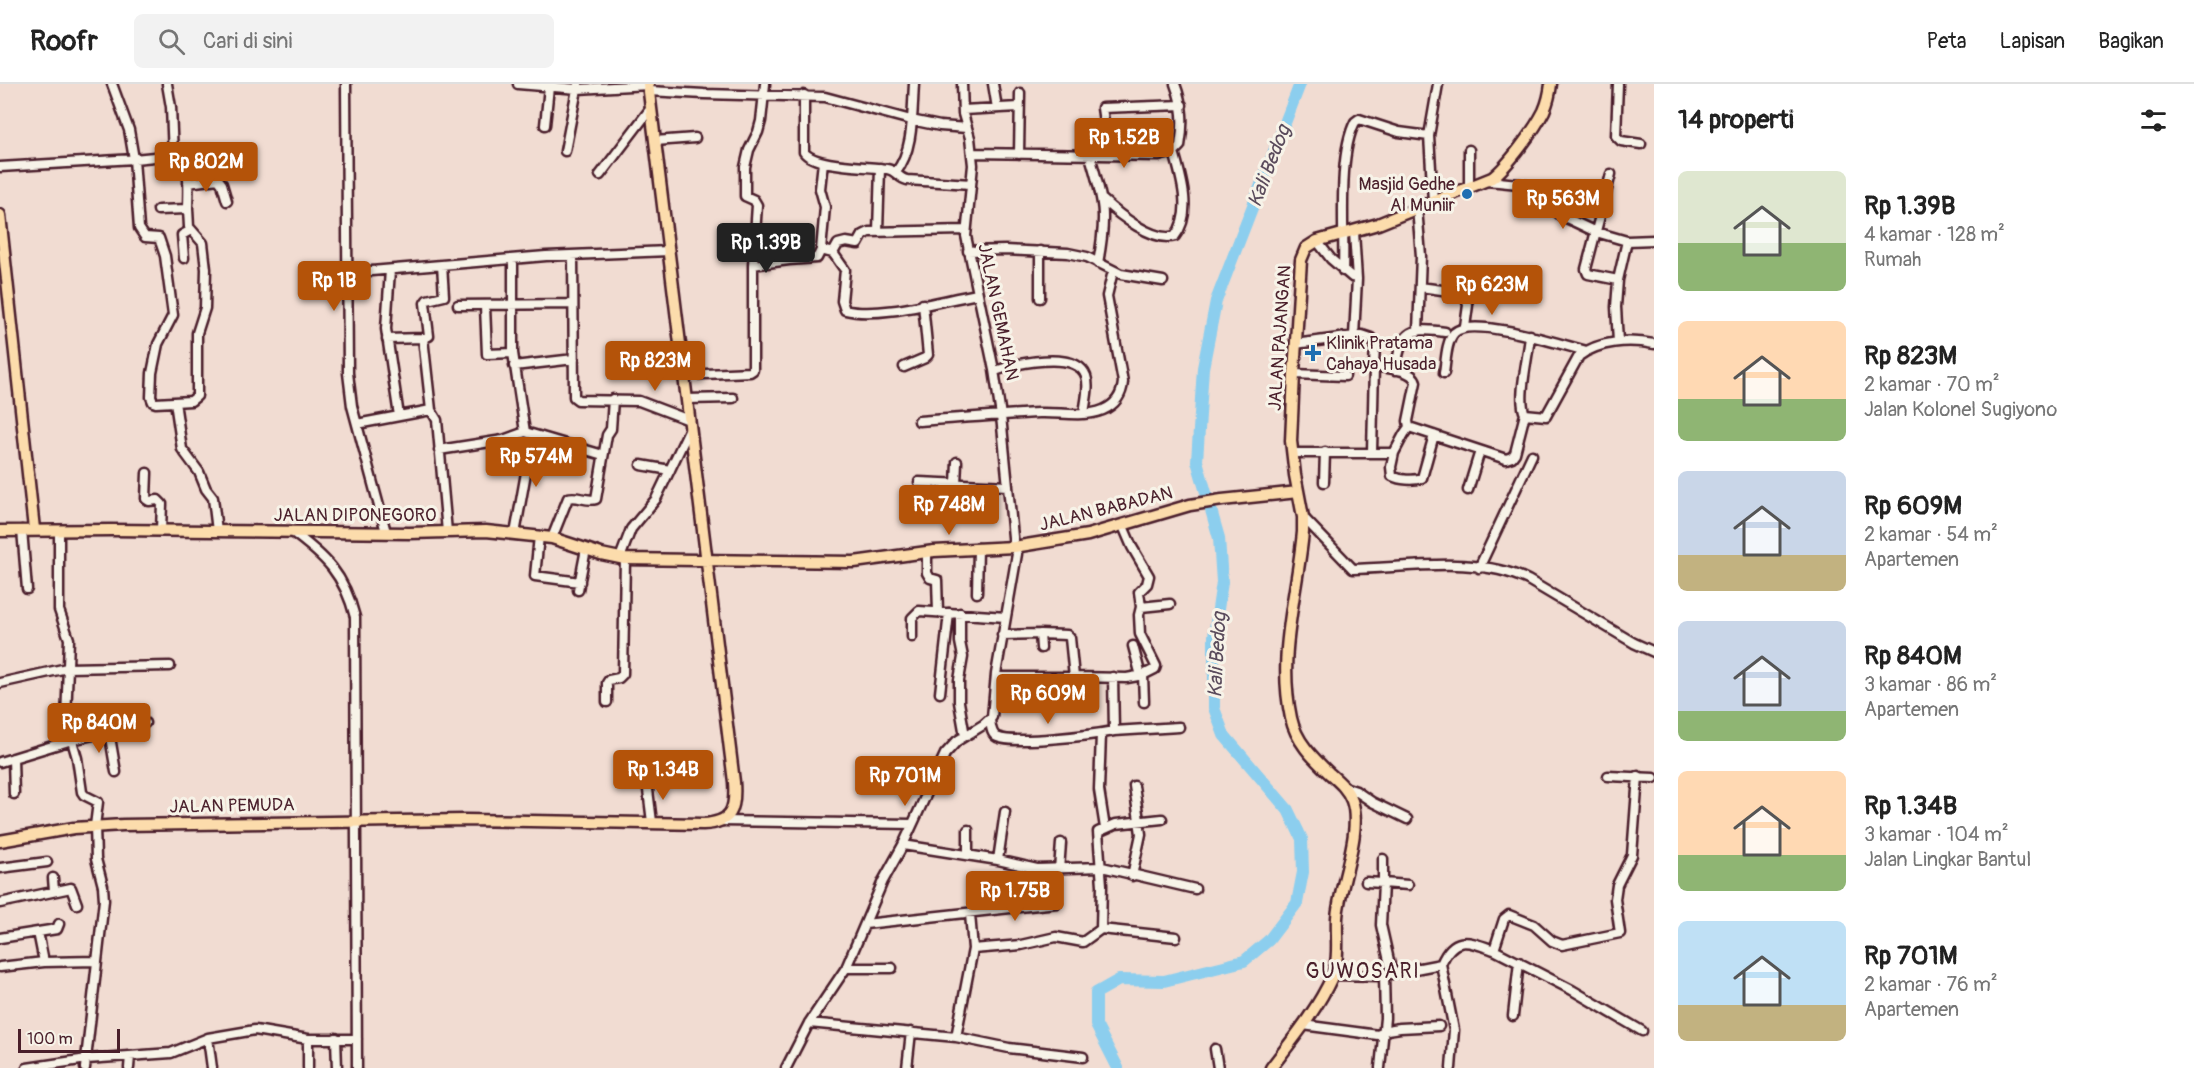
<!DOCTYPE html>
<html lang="id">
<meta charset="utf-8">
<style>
:root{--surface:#fff;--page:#f2f2f2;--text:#222;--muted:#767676;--line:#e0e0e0;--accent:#b45309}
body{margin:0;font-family:Pangolin,sans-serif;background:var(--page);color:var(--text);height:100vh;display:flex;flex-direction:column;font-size:22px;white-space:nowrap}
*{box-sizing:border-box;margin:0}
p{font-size:20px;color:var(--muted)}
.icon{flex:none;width:33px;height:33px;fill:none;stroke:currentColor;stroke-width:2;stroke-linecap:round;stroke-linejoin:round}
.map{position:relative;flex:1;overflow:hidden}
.details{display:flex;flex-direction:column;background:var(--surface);width:540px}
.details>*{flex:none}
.scale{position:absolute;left:18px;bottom:15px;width:102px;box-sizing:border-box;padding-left:6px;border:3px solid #4a1f2b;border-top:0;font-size:16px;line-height:21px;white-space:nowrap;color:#4a1f2b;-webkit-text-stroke:4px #f7f3e8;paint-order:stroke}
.price{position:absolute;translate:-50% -51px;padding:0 14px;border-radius:6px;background:var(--accent);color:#fff;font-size:20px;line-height:39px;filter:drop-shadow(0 2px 3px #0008)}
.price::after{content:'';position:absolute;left:50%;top:36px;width:18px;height:14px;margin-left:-9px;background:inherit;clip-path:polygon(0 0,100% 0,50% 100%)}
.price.current{background:#222;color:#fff}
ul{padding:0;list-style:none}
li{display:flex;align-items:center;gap:18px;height:150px;padding:0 24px}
li span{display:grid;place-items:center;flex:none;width:168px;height:120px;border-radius:9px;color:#555}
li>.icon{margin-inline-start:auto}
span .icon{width:72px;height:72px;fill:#fffc;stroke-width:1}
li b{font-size:26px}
h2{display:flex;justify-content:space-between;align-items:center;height:72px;padding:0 24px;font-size:26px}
header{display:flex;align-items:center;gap:36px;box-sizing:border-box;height:84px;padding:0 30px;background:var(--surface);border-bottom:2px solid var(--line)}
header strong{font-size:28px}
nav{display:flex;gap:33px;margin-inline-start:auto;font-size:21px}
.search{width:420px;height:54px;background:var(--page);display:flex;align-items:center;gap:15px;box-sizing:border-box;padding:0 21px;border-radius:9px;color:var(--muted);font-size:22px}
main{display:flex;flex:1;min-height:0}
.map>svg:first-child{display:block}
</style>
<header>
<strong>Roofr</strong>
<div class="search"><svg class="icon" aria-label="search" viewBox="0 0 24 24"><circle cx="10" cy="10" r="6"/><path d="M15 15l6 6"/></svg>Cari di sini</div>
<nav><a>Peta</a><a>Lapisan</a><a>Bagikan</a></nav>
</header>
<main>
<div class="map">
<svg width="1654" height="984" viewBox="0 0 1654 984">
<rect width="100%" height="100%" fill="#f1dcd2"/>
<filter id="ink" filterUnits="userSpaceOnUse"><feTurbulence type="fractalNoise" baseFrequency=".0167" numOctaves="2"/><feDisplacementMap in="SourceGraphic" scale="12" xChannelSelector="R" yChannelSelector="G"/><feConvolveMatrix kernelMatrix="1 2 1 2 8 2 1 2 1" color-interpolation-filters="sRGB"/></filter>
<g filter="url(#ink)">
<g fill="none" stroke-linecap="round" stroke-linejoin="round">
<path stroke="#8cceee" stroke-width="12" d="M1118,984L1096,941V909L1119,896L1164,897L1244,877L1269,856L1297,819L1303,788L1302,755L1288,726L1224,651L1214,624V552L1222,498L1219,454L1197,377L1203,284L1216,217L1300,0"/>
<g stroke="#4a1f2b" stroke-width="13">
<path id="minor" d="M112,0L129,46L134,75L175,71L180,72C191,84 188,109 188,125L158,126
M167,0L171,23L173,72
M346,0L348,289L352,322L386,448
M518,0L578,5L648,1
M993,0L997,24
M1618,0L1616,52L1621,57L1641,60
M649,7L704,10L825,13L911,36L940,42L967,44
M804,11V68C814,83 869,82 887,85C896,86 898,94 907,96L971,100
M963,26L1019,23
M545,41L549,3
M1105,45L1102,24L1182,21
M655,57L695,54
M1469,66V104
M565,67L578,0
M972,69L1159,72L1174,68L1180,62C1184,39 1183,21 1175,0
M1019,70L1020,9
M1090,72C1104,118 1107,131 1098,179
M823,78L820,105L825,123L821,166L833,169L845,186L842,217L845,226C880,235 941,216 978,210
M0,83L134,75L139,144L145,153L159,154L165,172L173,231L158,260L152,289L151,313L153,318L156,319L191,317L197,312V249L205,224L206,185L203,159L189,143L188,125
M896,88C914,66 912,28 914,0
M1611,90L1586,185L1588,190L1618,196L1627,157
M600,91L651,24
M1487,97C1504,99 1542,100 1555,111L1557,128L1560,131L1596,148L1627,157L1654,156
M188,99L218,95L222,100L227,117
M1103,116C1118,130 1154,159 1175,152C1193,129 1181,93 1174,68
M1433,117L1429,52L1438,0
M1417,124L1421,172L1418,247
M878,147L880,84
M1317,157L1331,175L1352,193
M968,167L1005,166L1068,169L1087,173L1121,190L1163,197
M833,169L838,160L846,158L858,160L863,151L869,148L966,146
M573,171L574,313L578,316L639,317L689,336
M184,174L182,151L191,146
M513,175V269L525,348
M753,181L789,176L817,174L821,166
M390,186L386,245L399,332
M1343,187C1345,146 1337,74 1355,38L1359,35L1399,48L1429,52
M348,189L546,172L669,167
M1618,196L1616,223L1618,258
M1420,203L1464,209L1468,221L1465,243
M1040,214V167
M458,221L573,220
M485,222L487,270L513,269
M1354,252L1357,195L1354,148
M423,254L431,326L437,336L447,448
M387,255L423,254L429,252L425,219L427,216L444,212L442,181
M1295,260L1362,251L1371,254L1375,260L1374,282C1386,284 1413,285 1416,298L1408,337L1409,343L1506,375L1512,373L1515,369L1525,330L1546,332L1579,272C1599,257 1629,255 1654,260
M514,282L574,275
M904,283L925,274L928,271L923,220
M1395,286C1402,250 1406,242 1445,248
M995,287C1014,280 1076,265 1086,292C1090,303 1085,319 1084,330
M1444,289C1446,277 1446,258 1454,249C1471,231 1563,261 1586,267
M1294,290L1345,292
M683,291L750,288L753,286V181L757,121L754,116L745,112V83L749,66L758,48L761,37L765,0
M687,315L733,314
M175,318L182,365L199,388L206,405L213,414L217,447
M1525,330C1517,314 1529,270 1530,251
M919,337C959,334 999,331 1039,329C1060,328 1083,334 1103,326C1115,321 1122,311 1123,298L1107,212L1113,187
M357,340L431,326
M439,366L503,356L525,348L603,371
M1372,368L1374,282
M1292,369H1394L1391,383L1392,392C1400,396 1413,397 1422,394L1434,351
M1394,369L1404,350L1409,343
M641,381L670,386
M147,389L146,415L149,417L158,416L162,420L161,446
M919,398L1008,402
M1324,398L1325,368
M956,400L957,378
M1468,406L1480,367
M1303,433L1353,485C1407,484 1478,471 1528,496L1634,559L1654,568
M1123,442L1132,463L1149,492L1147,500L1139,508L1141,523L1139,531L1140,550L1156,582L1155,585L1143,591L1144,618
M22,446L27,505
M59,446V526L69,555L66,636L77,674L82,708L84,711L98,718L95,742L96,775L103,802L104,816L85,984
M291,447C326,473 344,490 355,533L357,984
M515,450L527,383L542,353
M539,452L535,492L580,498
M552,454L568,414C577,411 587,418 596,415L607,351L611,345L613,315
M927,468V489L930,494L937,496L938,528
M620,474L631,445L656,415L690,344
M1479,484L1532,371
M578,506L586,465
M977,509L978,464
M1141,523L1170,520
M960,529V558L963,573L959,596V618L965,652
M1040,550L1067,551L1070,554L1074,593L1127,594L1143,591
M1002,551L1040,550L1041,564
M912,553V534L919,527L1006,533
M1133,562L1141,592
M996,593H1074
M0,599L67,584L170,582
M940,609L949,529
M607,618V599L609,596L619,594L623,590L625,475
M990,636C991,642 991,650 997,653C1014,661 1093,651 1114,647L1113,593
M109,647L116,688
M1114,647L1179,643
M1101,650L1099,706L1105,744
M13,674L14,710
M0,678L72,656L145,639
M1608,692L1654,694
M1638,692L1632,771L1617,801L1615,815L1620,849L1562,861L1552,857L1534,841L1509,831L1504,835L1494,866L1572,906L1642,947
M647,698L652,738
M1344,703L1356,707L1372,718L1407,735
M721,737L912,740
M903,761L998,776L1037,785L1102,783L1195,805
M968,771V746
M998,776L1005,728
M0,784L47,778
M1059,786L1061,759
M1132,792L1141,750L1134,702
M53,794L54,807
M1366,798L1383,799V775
M0,819L71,804L77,820
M970,830L973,865L1021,861L1056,853L1083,858L1101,845L1176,853
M865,840L1057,819
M1101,845L1102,801L1098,748L1116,740L1162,735
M38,848L57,845L59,840
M0,854L38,848L44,878
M1441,880L1454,946L1451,984
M0,883L44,878L97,877
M846,884H892
M1392,890L1381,841L1383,799L1408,801
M1333,891L1379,892L1441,880C1454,850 1468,857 1494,866
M1513,932L1519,878
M809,939L956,953L1009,964L1083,973
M1303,941L1378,951L1387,946L1400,944L1439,942
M956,953L973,865
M208,954L212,984
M336,954L337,984
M308,955V984
M1215,965L1218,984
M27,984L87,975L171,969L208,954L255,946L308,955H357
M129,984L130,972
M786,984L809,939L846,884L883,797L903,761L945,670L957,657L983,641L992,633L996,590L1017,470L1014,463L1001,332L994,286L966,152L973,81L970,54L963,30L962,0
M907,984L911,948
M1380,984L1385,934L1384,891"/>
</g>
<g stroke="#4a1f2b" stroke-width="15">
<path id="major" d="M0,131L34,445
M0,447L111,446L409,449L486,447L552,454L601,470L625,475L854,478L934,467L1014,463L1088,451L1190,421L1222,416L1298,408
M0,757L74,744L123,741L465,736L703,740C732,739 736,725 734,698L648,0
M1271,984C1293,955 1317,926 1332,893C1340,875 1336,853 1337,834C1339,802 1363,747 1352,717C1348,705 1338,697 1329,689C1312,673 1296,657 1291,634C1277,569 1297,512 1303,448V433L1295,391L1291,357L1294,290L1301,176L1306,164L1317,157L1378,140L1492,94C1508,82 1535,45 1544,27C1548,18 1550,9 1551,0"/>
</g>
<use href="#minor" stroke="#f7f3e8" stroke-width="8"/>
<use href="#major" stroke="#fcdcac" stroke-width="10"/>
</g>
</g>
<g fill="#1f6fb2" stroke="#f7f3e8" stroke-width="2">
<circle cx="1467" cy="110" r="6"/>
<path d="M1310 260h6v6h6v6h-6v6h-6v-6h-6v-6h6z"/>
</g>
<g text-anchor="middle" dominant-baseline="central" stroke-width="6" stroke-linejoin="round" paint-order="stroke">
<g font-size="18" fill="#4a1f2b" stroke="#f7f3e8" text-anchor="end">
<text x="1455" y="100">Masjid Gedhe<tspan x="1455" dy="21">Al Muniir</tspan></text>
<text x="1326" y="259" text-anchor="start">Klinik Pratama<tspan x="1326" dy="21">Cahaya Husada</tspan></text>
</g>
<g font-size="18" fill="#4a1f2b" stroke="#f7f3e8">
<text transform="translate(998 228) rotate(78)">JALAN GEMAHAN</text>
<text transform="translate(1280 254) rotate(-86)">JALAN PAJANGAN</text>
<text transform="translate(1106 425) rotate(-14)">JALAN BABADAN</text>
<text x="355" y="431">JALAN DIPONEGORO</text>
<text transform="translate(232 722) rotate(-1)">JALAN PEMUDA</text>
</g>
<g font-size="20" font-style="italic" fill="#5a4b5c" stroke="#f7f3e8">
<text transform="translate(1269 82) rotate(-69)">Kali Bedog</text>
<text transform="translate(1217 571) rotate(-87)">Kali Bedog</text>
</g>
<g font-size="21" letter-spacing="1.5" fill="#4a1f2b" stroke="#f7f3e8">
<text x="1363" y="887">GUWOSARI</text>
</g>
</g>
</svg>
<div class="scale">100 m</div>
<b class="price" style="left:1124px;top:85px">Rp 1.52B</b>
<b class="price" style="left:206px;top:109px">Rp 802M</b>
<b class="price" style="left:1563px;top:146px">Rp 563M</b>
<b class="price current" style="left:766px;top:190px">Rp 1.39B</b>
<b class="price" style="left:334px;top:228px">Rp 1B</b>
<b class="price" style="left:1492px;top:232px">Rp 623M</b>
<b class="price" style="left:655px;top:308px">Rp 823M</b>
<b class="price" style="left:536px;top:404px">Rp 574M</b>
<b class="price" style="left:949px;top:452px">Rp 748M</b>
<b class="price" style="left:1048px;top:641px">Rp 609M</b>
<b class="price" style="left:99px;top:670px">Rp 840M</b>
<b class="price" style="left:663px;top:717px">Rp 1.34B</b>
<b class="price" style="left:905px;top:723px">Rp 701M</b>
<b class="price" style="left:1015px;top:838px">Rp 1.75B</b>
</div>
<section class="details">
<h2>14 properti<svg class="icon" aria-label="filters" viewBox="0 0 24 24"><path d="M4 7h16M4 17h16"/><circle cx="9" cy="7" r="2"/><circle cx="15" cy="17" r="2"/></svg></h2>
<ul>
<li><span style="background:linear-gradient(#dfe7d0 60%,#8fb573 0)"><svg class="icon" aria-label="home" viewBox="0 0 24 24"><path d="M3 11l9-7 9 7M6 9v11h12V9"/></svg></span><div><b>Rp 1.39B</b><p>4 kamar · 128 m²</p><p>Rumah</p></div></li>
<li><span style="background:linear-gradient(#ffd9b3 65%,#8fb573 0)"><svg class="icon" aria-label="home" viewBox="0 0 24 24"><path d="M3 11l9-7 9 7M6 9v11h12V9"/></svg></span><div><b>Rp 823M</b><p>2 kamar · 70 m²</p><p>Jalan Kolonel Sugiyono</p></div></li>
<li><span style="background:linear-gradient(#c9d6e8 70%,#c2b280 0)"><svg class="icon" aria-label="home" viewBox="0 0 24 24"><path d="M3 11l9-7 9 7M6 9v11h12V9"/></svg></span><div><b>Rp 609M</b><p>2 kamar · 54 m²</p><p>Apartemen</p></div></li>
<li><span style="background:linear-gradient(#c9d6e8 75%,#8fb573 0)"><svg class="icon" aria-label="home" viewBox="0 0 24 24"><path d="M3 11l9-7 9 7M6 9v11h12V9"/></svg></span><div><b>Rp 840M</b><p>3 kamar · 86 m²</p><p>Apartemen</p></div></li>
<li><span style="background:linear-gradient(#ffd9b3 70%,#8fb573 0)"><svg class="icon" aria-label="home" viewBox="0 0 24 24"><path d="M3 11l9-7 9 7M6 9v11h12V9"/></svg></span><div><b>Rp 1.34B</b><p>3 kamar · 104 m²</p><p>Jalan Lingkar Bantul</p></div></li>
<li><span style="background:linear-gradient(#bfe0f5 70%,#c2b280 0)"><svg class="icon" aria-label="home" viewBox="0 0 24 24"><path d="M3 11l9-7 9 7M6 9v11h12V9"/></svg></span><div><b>Rp 701M</b><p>2 kamar · 76 m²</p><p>Apartemen</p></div></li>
</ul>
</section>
</main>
